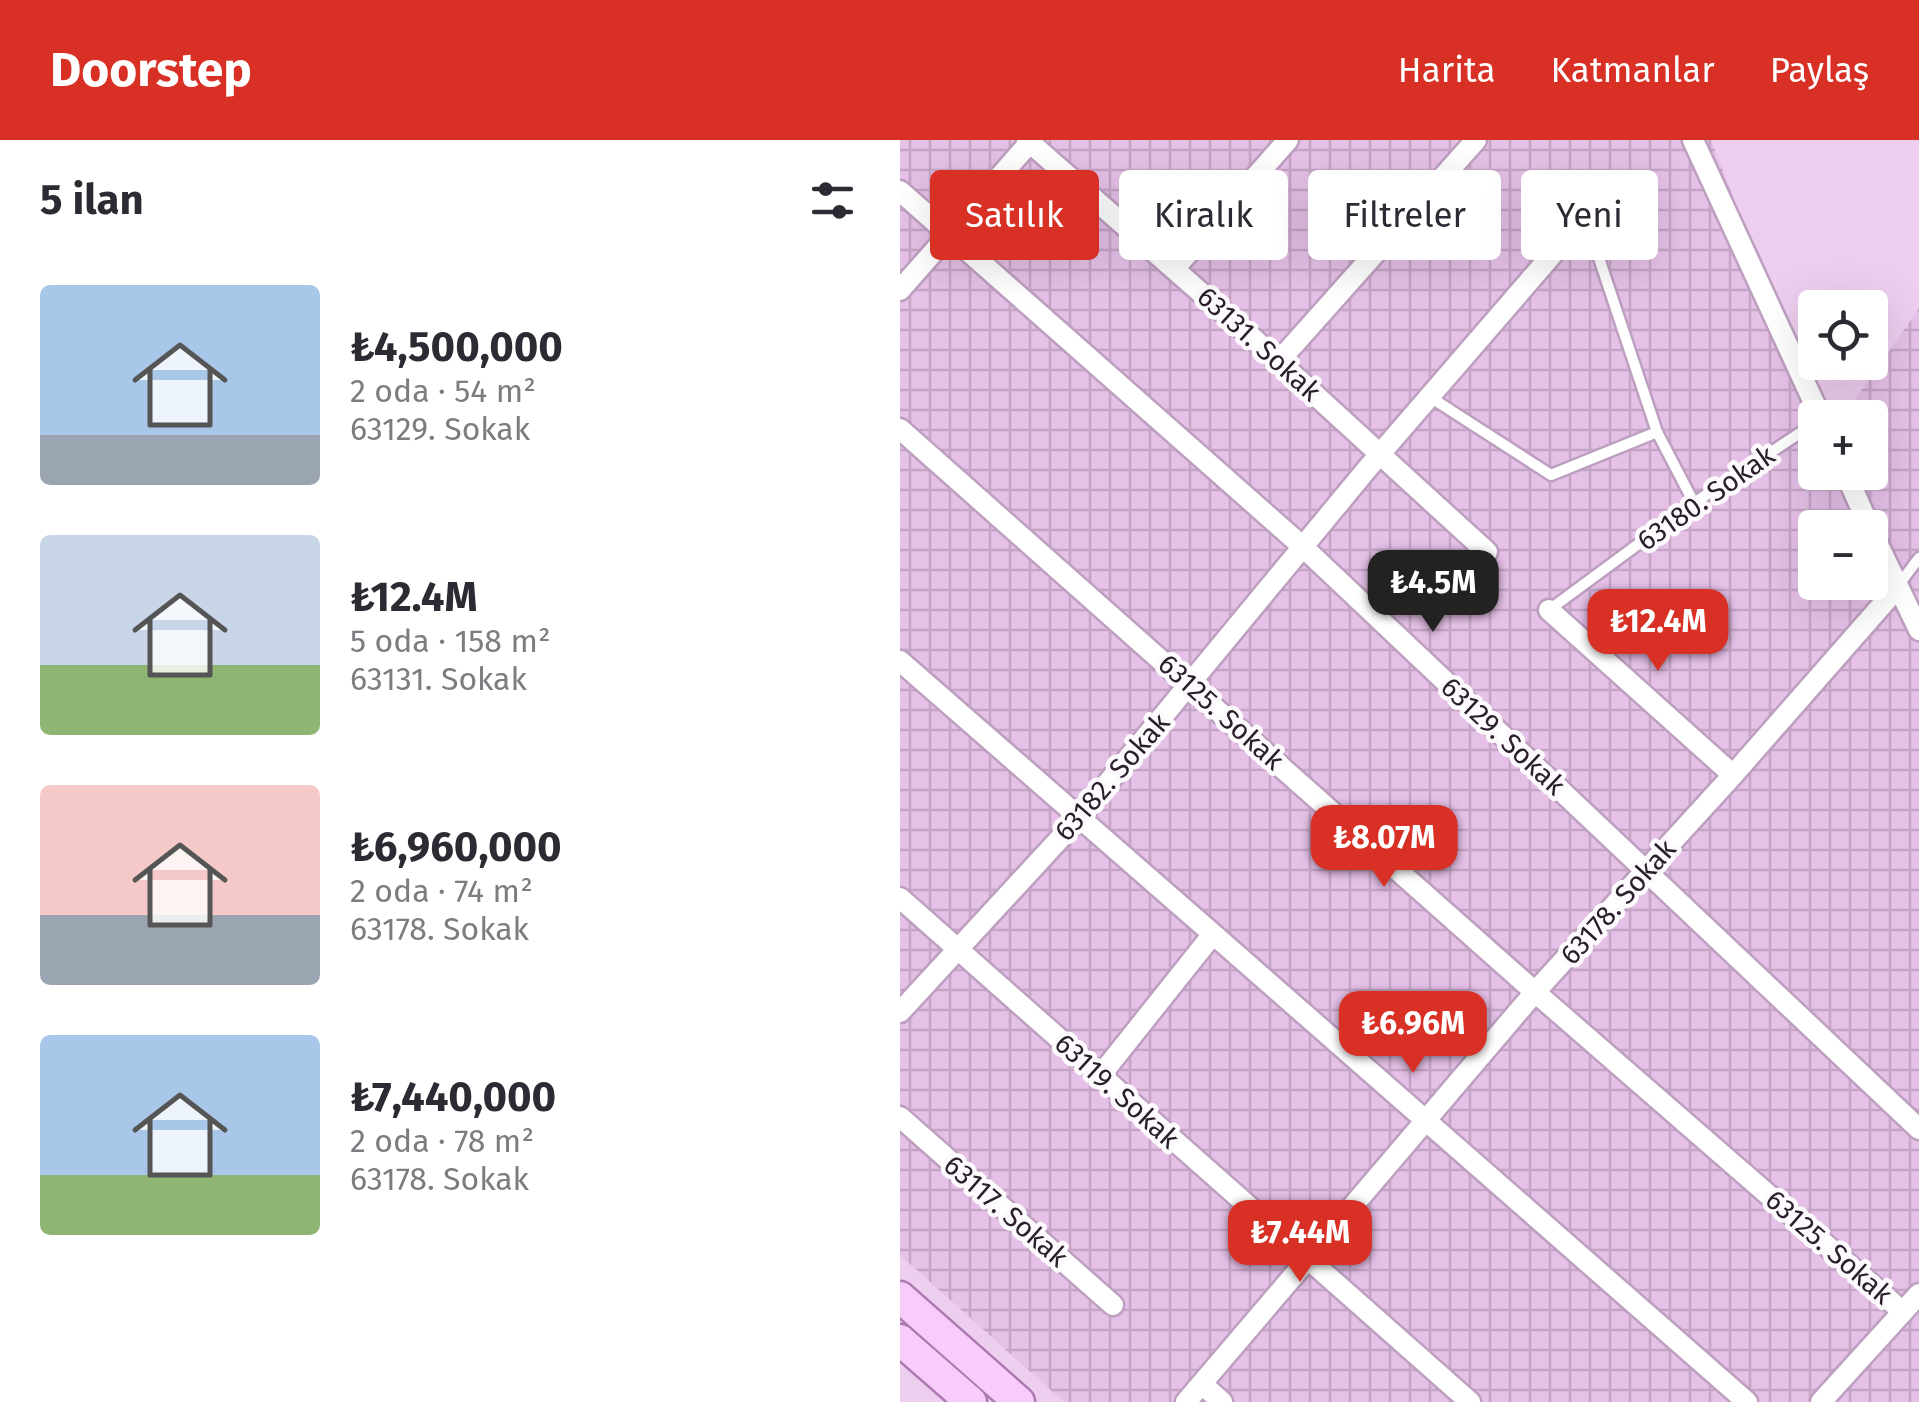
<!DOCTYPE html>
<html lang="tr">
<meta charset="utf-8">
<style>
:root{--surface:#fff;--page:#f2f2f3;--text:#2b2b33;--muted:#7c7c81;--accent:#d93025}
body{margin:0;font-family:"Fira Sans",sans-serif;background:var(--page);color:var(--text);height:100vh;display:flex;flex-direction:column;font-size:38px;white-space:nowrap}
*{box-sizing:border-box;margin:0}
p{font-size:32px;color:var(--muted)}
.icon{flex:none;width:55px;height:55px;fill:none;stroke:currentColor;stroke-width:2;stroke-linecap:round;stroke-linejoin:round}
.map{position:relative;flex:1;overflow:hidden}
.drawer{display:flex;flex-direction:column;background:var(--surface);width:900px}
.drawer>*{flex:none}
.guide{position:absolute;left:30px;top:30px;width:838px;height:90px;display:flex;gap:20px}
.buttons{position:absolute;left:898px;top:150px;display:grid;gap:20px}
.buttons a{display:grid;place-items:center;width:90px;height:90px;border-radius:10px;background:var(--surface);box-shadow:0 10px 40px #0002;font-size:50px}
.price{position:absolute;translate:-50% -85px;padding:0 22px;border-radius:20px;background:var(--accent);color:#fff;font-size:32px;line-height:65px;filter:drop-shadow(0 2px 5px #0008)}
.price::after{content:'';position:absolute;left:50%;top:60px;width:30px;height:22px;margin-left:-15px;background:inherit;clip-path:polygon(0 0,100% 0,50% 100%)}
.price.current{background:#222;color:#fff}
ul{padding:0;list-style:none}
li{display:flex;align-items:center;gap:30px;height:250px;padding:0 40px}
li span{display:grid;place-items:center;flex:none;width:280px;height:200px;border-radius:10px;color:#555}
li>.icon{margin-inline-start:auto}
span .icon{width:120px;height:120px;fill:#fffc;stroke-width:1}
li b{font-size:42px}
h2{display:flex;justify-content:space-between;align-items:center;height:120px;padding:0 40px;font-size:42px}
.tag{padding:0 35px;border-radius:10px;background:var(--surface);box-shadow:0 10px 40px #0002;font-size:35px;line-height:90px}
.tag.current{background:var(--accent);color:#fff}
header{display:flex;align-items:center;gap:60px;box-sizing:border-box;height:140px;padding:0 50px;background:var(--accent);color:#fff}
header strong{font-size:48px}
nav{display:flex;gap:55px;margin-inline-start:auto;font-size:35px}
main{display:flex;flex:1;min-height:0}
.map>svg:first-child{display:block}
</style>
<header>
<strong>Doorstep</strong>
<nav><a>Harita</a><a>Katmanlar</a><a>Paylaş</a></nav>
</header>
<main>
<section class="drawer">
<h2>5 ilan<svg class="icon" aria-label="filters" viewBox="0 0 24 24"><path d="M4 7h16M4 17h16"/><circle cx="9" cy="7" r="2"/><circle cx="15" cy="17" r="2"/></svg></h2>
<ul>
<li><span style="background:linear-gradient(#a9c7e8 75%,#9aa5b1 0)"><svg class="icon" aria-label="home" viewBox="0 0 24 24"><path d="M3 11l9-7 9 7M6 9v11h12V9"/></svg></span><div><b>₺4,500,000</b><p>2 oda · 54 m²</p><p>63129. Sokak</p></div></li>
<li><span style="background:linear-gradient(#c9d6e8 65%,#8fb573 0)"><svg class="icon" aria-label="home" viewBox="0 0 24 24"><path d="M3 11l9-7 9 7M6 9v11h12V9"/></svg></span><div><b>₺12.4M</b><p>5 oda · 158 m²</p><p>63131. Sokak</p></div></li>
<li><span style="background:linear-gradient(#f6c9c9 65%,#9aa5b1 0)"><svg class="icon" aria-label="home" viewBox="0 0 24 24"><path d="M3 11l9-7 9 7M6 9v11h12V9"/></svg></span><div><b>₺6,960,000</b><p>2 oda · 74 m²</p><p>63178. Sokak</p></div></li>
<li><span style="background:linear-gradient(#a9c7e8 70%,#8fb573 0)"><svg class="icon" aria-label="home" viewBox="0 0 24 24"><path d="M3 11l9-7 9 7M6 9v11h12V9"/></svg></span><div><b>₺7,440,000</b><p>2 oda · 78 m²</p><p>63178. Sokak</p></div></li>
</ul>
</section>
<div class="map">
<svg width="1019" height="1262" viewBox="0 0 1019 1262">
<defs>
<pattern id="industrial-grid" width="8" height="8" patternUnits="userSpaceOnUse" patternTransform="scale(2.5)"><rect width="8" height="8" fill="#e5c0e7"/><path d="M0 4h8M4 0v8" fill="none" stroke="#c5a5c6"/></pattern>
</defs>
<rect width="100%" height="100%" fill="#edceef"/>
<path fill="url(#industrial-grid)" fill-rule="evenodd" d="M0,0H811L919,277L915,278V332H970V278L943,277L1019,168V1262H164L0,1115ZM915,388H970V442H915Z"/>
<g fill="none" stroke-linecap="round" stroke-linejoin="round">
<g stroke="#bd9fbf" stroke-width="15">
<path id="lane" d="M685,76L757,292L794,363
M530,257L651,335L757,292
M997,447L1019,418
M649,470L794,363L915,283"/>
</g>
<g stroke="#bd9fbf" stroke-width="25">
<path id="street" d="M127,0L356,201L587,412
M793,0L921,278
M0,51L403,407L1019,989
M274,129L388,0
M0,150L132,0
M379,221L576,0
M0,289L635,852L1003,1172
M945,332L970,388
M970,388L1019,490
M649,470L833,635
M0,521L313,794
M0,758L570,1262
M0,872L178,679L467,329L714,43
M200,936L313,794L847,1262
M0,977L213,1165
M302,1244L322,1262
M286,1262L635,852L833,635L997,448
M921,1262L1019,1154"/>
</g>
<g stroke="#ab78b0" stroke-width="35">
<path id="primary" d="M0,1157L119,1262
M0,1200L71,1262"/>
</g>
<use href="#lane" stroke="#fff" stroke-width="10"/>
<use href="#street" stroke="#fff" stroke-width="20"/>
<use href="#primary" stroke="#f7cbfa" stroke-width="30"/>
</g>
<g text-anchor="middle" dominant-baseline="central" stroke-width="9" stroke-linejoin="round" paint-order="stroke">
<g font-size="28" fill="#2a1e2b" stroke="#fdfafd">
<text transform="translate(359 204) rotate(42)">63131. Sokak</text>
<text transform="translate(806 358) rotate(-35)">63180. Sokak</text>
<text transform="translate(321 572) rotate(42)">63125. Sokak</text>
<text transform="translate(603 596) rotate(43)">63129. Sokak</text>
<text transform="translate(212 637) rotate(-49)">63182. Sokak</text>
<text transform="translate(718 762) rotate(-48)">63178. Sokak</text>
<text transform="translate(217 951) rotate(42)">63119. Sokak</text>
<text transform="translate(106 1071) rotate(41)">63117. Sokak</text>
<text transform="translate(929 1107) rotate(41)">63125. Sokak</text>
</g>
</g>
</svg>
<div class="buttons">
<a><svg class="icon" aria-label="locate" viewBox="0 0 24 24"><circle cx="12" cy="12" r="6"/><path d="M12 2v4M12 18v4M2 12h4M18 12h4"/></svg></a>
<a>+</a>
<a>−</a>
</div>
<b class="price current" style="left:533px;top:495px">₺4.5M</b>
<b class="price" style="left:758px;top:534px">₺12.4M</b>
<b class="price" style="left:484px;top:750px">₺8.07M</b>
<b class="price" style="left:513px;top:936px">₺6.96M</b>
<b class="price" style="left:400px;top:1145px">₺7.44M</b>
<div class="guide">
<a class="tag current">Satılık</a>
<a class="tag">Kiralık</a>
<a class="tag">Filtreler</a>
<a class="tag">Yeni</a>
</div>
</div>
</main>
